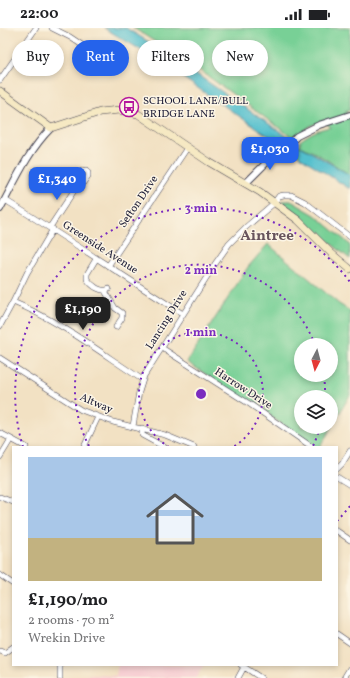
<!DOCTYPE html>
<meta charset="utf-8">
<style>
:root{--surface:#fff;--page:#f2f2f2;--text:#202124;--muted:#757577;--accent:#2563eb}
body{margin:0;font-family:Vollkorn,serif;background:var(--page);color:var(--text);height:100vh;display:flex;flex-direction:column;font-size:15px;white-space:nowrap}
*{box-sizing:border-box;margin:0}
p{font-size:13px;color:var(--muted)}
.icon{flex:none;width:22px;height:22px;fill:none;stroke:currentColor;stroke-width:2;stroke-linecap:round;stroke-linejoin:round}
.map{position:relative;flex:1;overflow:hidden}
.details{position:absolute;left:12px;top:418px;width:326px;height:220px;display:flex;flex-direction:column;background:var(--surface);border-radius:0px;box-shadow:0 2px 6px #0003}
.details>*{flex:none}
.hud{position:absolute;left:12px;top:12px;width:326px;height:36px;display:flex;gap:8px}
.needle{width:26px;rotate:186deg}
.controls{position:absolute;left:294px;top:310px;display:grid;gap:8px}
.controls a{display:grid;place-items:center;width:44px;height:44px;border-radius:50%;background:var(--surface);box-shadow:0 2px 6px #0003;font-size:20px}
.price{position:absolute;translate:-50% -34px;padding:0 9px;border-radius:8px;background:var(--accent);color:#fff;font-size:13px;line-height:26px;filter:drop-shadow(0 1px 2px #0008)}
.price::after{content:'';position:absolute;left:50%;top:24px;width:12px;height:9px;margin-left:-6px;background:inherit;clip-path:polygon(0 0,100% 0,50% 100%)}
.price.selected{background:#222;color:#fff}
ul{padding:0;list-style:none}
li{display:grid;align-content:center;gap:8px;height:212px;padding:0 16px}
li span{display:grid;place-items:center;height:124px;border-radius:0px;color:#555}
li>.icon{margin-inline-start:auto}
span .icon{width:72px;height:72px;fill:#fffc;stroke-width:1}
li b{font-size:17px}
.chip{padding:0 14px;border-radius:18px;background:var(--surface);box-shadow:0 2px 6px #0003;font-size:14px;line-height:36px}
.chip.selected{background:var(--accent);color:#fff}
.status{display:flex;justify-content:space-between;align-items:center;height:28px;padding:0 20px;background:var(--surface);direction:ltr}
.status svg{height:11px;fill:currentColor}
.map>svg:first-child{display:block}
</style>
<div class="status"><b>22:00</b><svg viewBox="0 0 49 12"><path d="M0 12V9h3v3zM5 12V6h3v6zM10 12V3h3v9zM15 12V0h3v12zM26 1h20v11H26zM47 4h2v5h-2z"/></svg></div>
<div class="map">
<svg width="350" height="650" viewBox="0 0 350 650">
<rect width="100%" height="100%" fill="#fcf5e5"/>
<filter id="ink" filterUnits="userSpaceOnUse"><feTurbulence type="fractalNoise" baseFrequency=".025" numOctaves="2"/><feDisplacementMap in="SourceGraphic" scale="8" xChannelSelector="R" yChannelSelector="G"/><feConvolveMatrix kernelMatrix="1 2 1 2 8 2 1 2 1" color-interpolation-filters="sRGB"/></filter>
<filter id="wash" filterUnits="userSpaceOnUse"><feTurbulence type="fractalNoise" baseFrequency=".012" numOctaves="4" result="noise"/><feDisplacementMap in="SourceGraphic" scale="16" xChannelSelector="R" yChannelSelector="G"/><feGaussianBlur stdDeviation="0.9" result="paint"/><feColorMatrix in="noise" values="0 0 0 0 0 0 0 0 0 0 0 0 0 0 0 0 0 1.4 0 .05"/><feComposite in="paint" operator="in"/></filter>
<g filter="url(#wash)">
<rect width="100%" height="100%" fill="#f2e1c3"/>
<path fill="#f7cfd3" d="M118,637H204L196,650H86V647L116,648Z"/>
<path fill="#78d096" stroke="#4d7968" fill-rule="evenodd" d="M133,0H350V82L345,84L350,87V147C334,137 316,123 298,118L300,116V113C310,105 319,101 331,99L323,93L310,98L293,110L194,38Z
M282,173H291L315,187L347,214L350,218V231L316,203Z
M268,216L339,276L350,283V367L320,419H315L270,388C266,378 255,371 245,372L187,334L248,239ZM301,317H331V347H301ZM301,369H331V399H301Z"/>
<path fill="#53bfcd" stroke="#3a7084" d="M104,0H126L157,19L288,109C290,114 297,118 302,119L350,147V161L299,128L295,123L283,114L276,113L261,103L151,28Z"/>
</g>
<g filter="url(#ink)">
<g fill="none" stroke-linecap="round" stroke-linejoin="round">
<g stroke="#413f4f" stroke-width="6">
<path id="minor" d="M52,0L70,9L106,33
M104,37L108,30
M0,52L36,0
M86,142L88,145V148L83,155H79L77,151L82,143Z
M5,172C65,209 123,248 183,286
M50,199L79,155
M96,231L87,246V251C92,258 101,265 109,261
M108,238L187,120
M105,263L115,280L122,285V290L116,299
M13,274C60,293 101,325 143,352
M0,298L13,274L27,245L53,201
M162,320L251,377L312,419
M0,330L81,382L113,394L165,407L194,419
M133,398L139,364L144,348L215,236L229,216L246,199L274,175L279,168L284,167H291L305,174L350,209
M142,400V407L164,419
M0,405L26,419
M84,419L98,389
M0,429L11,411
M337,441L342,436L350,423
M337,449L350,457
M0,469L13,474
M337,503L350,512
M0,547L13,556
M337,606L350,615
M0,623L5,625L13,619
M60,637V650
M241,637L261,650
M238,650L244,639
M344,650L350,640"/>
</g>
<g stroke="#413f4f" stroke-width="8">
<path id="tertiary" d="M246,155L268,133L281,123L297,108L319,97L350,87
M0,181C15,153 28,123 51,100"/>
</g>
<g stroke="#413f4f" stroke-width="8">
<path id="secondary" d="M0,63L51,100L100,84L119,82L138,86L209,134L260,164L298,192L332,226L350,241"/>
</g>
<use href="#minor" stroke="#fff" stroke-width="5"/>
<use href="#tertiary" stroke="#fff" stroke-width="6"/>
<use href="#secondary" stroke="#f6e9c3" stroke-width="7"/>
</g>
</g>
<g fill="none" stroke="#7b2cbf" stroke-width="2" stroke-dasharray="2 4">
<path d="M169 419A62 62 0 1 1 233 419"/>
<path d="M320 399A124 124 0 0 1 313 418M89 418A124 124 0 1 1 315 317M324 348A124 124 0 0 1 325 368"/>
<path d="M350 478A186 186 0 0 1 337 493M23 419A186 186 0 0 1 350 254"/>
</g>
<defs>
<g id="bus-ring" transform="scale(1)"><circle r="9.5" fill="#fcf5e5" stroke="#b5179e" stroke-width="1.5"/><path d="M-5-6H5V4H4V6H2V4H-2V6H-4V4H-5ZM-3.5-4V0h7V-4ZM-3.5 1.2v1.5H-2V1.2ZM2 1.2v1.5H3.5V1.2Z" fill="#b5179e"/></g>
</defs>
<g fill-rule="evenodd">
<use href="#bus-ring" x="129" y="79"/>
</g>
<g text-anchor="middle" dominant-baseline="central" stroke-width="3" stroke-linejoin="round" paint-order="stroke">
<g font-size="11" fill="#22223b" stroke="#fcf5e5" text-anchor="start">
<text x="143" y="73">SCHOOL LANE/BULL<tspan x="143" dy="13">BRIDGE LANE</tspan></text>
</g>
<g font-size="11" fill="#22223b" stroke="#fcf5e5">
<text transform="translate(139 174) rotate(-56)">Sefton Drive</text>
<text transform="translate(100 220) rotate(33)">Greenside Avenue</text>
<text transform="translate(167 292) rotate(-58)">Lancing Drive</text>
<text transform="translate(243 361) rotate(33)">Harrow Drive</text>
<text transform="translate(96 376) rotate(23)">Altway</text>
</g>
<g font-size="15" font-weight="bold" fill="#68545d" stroke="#fcf5e5">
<text x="267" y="208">Aintree</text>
</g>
</g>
<circle cx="201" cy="366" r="6" fill="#7b2cbf" stroke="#fcf5e5" stroke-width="2"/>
<g font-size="12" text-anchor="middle" font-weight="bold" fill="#7b2cbf" stroke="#fcf5e5" stroke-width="3" stroke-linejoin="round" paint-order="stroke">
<text x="201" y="184">3 min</text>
<text x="201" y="246">2 min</text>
<text x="201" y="308">1 min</text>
</g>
</svg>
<div class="controls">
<a><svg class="needle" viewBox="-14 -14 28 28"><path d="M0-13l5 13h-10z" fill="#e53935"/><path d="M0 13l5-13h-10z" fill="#757577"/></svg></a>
<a><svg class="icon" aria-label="layers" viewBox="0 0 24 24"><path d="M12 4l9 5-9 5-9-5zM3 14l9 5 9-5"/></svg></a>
</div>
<b class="price" style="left:270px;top:143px">£1,030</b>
<b class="price" style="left:57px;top:173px">£1,340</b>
<b class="price selected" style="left:83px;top:303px">£1,190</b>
<div class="hud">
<a class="chip">Buy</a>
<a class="chip selected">Rent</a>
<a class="chip">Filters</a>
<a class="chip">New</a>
</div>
<section class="details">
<ul>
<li><span style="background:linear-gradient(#a9c7e8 65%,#c2b280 0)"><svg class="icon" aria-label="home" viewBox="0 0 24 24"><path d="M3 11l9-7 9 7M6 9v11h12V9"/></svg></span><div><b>£1,190/mo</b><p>2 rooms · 70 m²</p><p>Wrekin Drive</p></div></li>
</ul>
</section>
</div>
